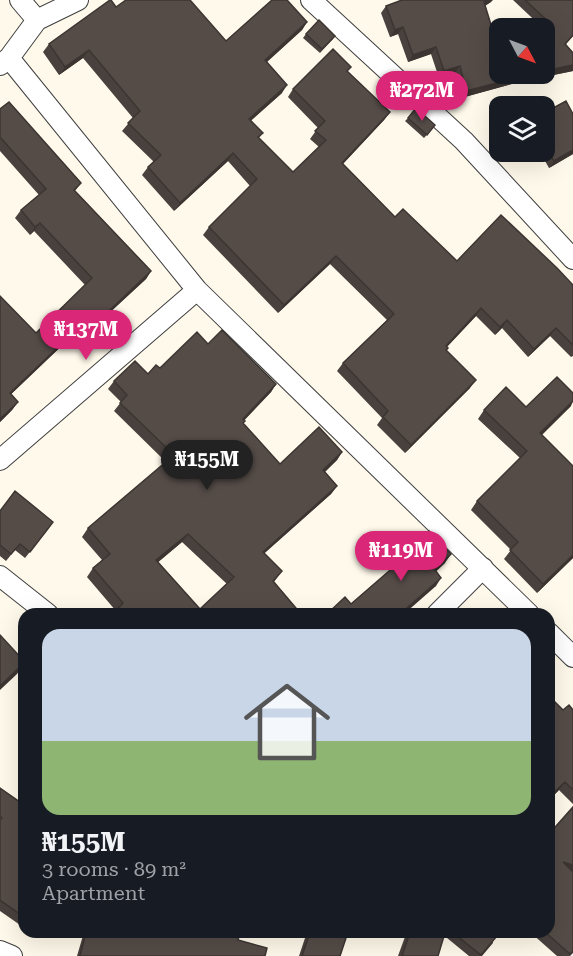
<!DOCTYPE html>
<meta charset="utf-8">
<style>
:root{--surface:#171b24;--page:#20242c;--text:#f1f3f6;--muted:#9ea1a6;--accent:#db2777}
body{margin:0;font-family:"Roboto Serif",serif;background:var(--page);color:var(--text);height:100vh;display:flex;flex-direction:column;font-size:22px;white-space:nowrap}
*{box-sizing:border-box;margin:0}
p{font-size:20px;color:var(--muted)}
.icon{flex:none;width:33px;height:33px;fill:none;stroke:currentColor;stroke-width:2;stroke-linecap:round;stroke-linejoin:round}
.map{position:relative;flex:1;overflow:hidden}
.side{position:absolute;left:18px;top:608px;width:537px;height:330px;display:flex;flex-direction:column;background:var(--surface);border-radius:18px;box-shadow:0 6px 24px #0002}
.side>*{flex:none}
.needle{width:39px;rotate:131deg}
.controls{position:absolute;left:489px;top:18px;display:grid;gap:12px}
.controls a{display:grid;place-items:center;width:66px;height:66px;border-radius:12px;background:var(--surface);box-shadow:0 6px 24px #0002;font-size:30px}
.price{position:absolute;translate:-50% -51px;padding:0 14px;border-radius:21px;background:var(--accent);color:#fff;font-size:20px;line-height:39px;filter:drop-shadow(0 2px 3px #0008)}
.price::after{content:'';position:absolute;left:50%;top:36px;width:18px;height:14px;margin-left:-9px;background:inherit;clip-path:polygon(0 0,100% 0,50% 100%)}
.price.selected{background:#222;color:#fff}
ul{padding:0;list-style:none}
li{display:grid;align-content:center;gap:12px;height:318px;padding:0 24px}
li span{display:grid;place-items:center;height:186px;border-radius:18px;color:#555}
li>.icon{margin-inline-start:auto}
span .icon{width:108px;height:108px;fill:#fffc;stroke-width:1}
li b{font-size:26px}
.map>svg:first-child{display:block}
</style>
<div class="map">
<svg width="573" height="956" viewBox="0 0 573 956">
<rect width="100%" height="100%" fill="#fff9eb"/>
<g fill="none" stroke-linecap="round" stroke-linejoin="round">
<g stroke="#3f3f3f" stroke-width="22">
<path id="minor" d="M20,0L37,20
M311,0L464,141L573,259
M9,58L197,290L529,614
M0,65L9,58L37,20L78,0
M0,460L197,290
M0,576L48,614
M437,614L483,568
M549,633L573,657
M0,951L12,956"/>
</g>
<use href="#minor" stroke="#fff" stroke-width="20"/>
</g>
<path fill="#49413e" fill-rule="evenodd" d="M513,0H573V36L566,44L573,53V71L519,82L461,98L455,73L439,78L431,54L408,62L398,34L390,37L381,13L386,6L491,2L485,6L500,74L546,31Z
M116,7L226,41L307,22L302,30L267,62L282,93L251,120L263,133L259,138L293,172L319,147L310,139L318,128L288,97L293,89L348,72L390,112L384,120L343,164L395,217L457,261L573,285V356L571,357L550,336L528,357L502,328L495,335L476,316L447,347L448,348L447,351L470,388L405,453L377,425L382,418L337,371L343,363L387,320L330,264L278,313L203,235L209,227L250,186L228,161L174,211L142,175L148,167L154,162L122,131L133,118L83,58L59,75L43,52L49,44Z
M306,34L333,39L320,53L303,38Z
M9,102L81,183L75,191L151,271L146,279L111,311L113,313L107,321L82,346L72,336L11,394L18,402L12,410L0,422V296L36,333L85,285L34,231L30,235L15,218L21,210L39,195L0,151V109Z
M544,113L573,114V154L549,168L540,152H544Z
M408,118L433,128L424,138L405,121Z
M208,344L276,384L271,392L244,420L243,423L280,464L342,452L337,460L325,472L337,486L331,494L264,553L282,571L274,582L301,614L116,611L87,577L93,568L102,560L82,537L88,528L166,462L114,411L121,402L108,389L114,381L148,374ZM182,542L227,584L200,609L158,562Z
M571,406L542,435L573,466V558L537,593L504,559L511,550L471,510L477,501L520,458L478,419L484,410L526,407Z
M0,511L49,528L25,558L15,550L6,561L0,556Z
M416,541L445,563L436,571V586L351,604L411,552L410,550Z
M549,696L563,710H573V804L559,790L549,800Z
M0,788L24,805V926L23,927L0,911Z
M573,807V953L570,956H557L530,932H549Z
M84,932H169L175,933V932H240L238,940L265,956H77Z
M307,932H348L340,956H299Z
M408,932H431L438,956H398L406,934Z
M442,932H491L493,943L482,956H469L441,933Z"/>
<path fill="#3c3532" d="M487,0H493L491,2L479,9L484,2Z
M307,22L302,30L260,68L265,60Z
M403,27L398,34L390,37L395,30Z
M436,47L431,54L408,62L413,55Z
M89,50L83,58L59,75L65,67Z
M573,65V71L519,82L461,98L466,91L531,74H544V71Z
M460,66L455,73L439,78L444,71Z
M287,85L282,93L244,127L249,119Z
M390,112L384,120L336,171L342,163Z
M573,150V154L549,168L554,161Z
M233,153L228,161L174,211L180,203Z
M40,223L34,231L30,235L35,227Z
M336,256L330,264L278,313L284,305Z
M151,271L146,279L104,318L110,310Z
M481,308L476,316L440,354L446,346Z
M113,313L107,321L82,346L87,338Z
M507,320L502,328L495,335L500,327Z
M78,328L72,336L4,401L10,393Z
M556,328L550,336L528,357L534,349Z
M476,380L470,388L405,453L411,445Z
M276,384L271,392L237,428L243,419Z
M573,401L571,406L534,442L540,433Z
M18,402L12,410L0,422V419Z
M342,452L337,460L317,479L323,470Z
M337,486L331,494L257,560L263,552Z
M188,534L182,542L150,569L156,560Z
M451,554L445,563L429,578L435,570Z
M573,555V558L537,593L543,584Z
M441,578L436,586L404,614H400Z
M24,663L17,674L0,690V686Z
M565,782L559,790L549,800V797Z
M563,862L573,865V875Z"/>
<path fill="#554c48" stroke="#3c3532" stroke-width="1.5" fill-rule="evenodd" d="M110,0H111L116,7L126,0H190L226,41L272,0H287L307,22L265,60L287,85L249,119L263,133L258,137L293,172L326,140L315,131L325,121L293,89L333,49L351,67L347,71L390,112L342,163L395,217L403,209L457,261L501,215L557,268L573,285V345L556,328L534,349L507,320L500,327L481,308L446,346L448,348L446,350L476,380L411,445L383,417L388,411L343,363L394,314L336,256L284,305L209,227L257,179L233,153L180,203L148,167L161,155L128,123L140,111L89,50L65,67L49,44Z
M402,0H487L484,2L500,54V74H531L466,91L460,66L444,71L436,47L413,55L403,27L395,30L386,6Z
M525,0H573V35L565,44L573,53V65L544,71V32L552,25Z
M319,20L335,36L322,49L306,34Z
M566,101L573,114V150L554,161L544,145V113Z
M9,102L81,183L74,190L151,271L110,310L113,313L87,338L78,328L10,393L18,402L0,419V296L36,333L92,278L40,223L35,227L21,210L46,189L0,137V109Z
M416,108L435,125L427,135L408,118Z
M222,330L276,384L243,419L245,421L243,423L280,464L319,427L342,452L323,470L337,486L263,552L282,571L273,581L301,614H113L123,603L93,568L110,554L88,528L174,455L120,403L127,395L114,381L135,361L148,374L156,365L160,368L197,332L208,344ZM188,534L234,577L200,609L156,560Z
M557,377L573,393V401L540,433L573,466V555L543,584L510,550L518,542L477,501L527,451L484,410L506,387L526,407Z
M15,491L53,522L30,552L20,544L11,554L0,545V511Z
M429,531L451,554L435,570L441,578L400,614H327L345,597L351,604L419,545L416,541Z
M0,635L24,661V663L0,686Z
M549,696L563,710L569,705L573,710V790L565,782L549,797Z
M0,788L24,805V917L0,900V820L2,818L0,816Z
M573,807V865L563,862L573,872V951L570,954L545,932H549V834Z
M86,932H169L177,934V932H240L238,940L267,948L265,956H80Z
M310,932H348L340,956H302Z
M410,932H431L444,936L438,956H402Z
M452,932H491L497,936L481,955Z"/>
</svg>
<div class="controls">
<a><svg class="needle" viewBox="-14 -14 28 28"><path d="M0-13l5 13h-10z" fill="#e53935"/><path d="M0 13l5-13h-10z" fill="#9ea1a6"/></svg></a>
<a><svg class="icon" aria-label="layers" viewBox="0 0 24 24"><path d="M12 4l9 5-9 5-9-5zM3 14l9 5 9-5"/></svg></a>
</div>
<b class="price" style="left:422px;top:122px">₦272M</b>
<b class="price" style="left:86px;top:361px">₦137M</b>
<b class="price selected" style="left:207px;top:491px">₦155M</b>
<b class="price" style="left:401px;top:582px">₦119M</b>
<section class="side">
<ul>
<li><span style="background:linear-gradient(#c9d6e8 60%,#8fb573 0)"><svg class="icon" aria-label="home" viewBox="0 0 24 24"><path d="M3 11l9-7 9 7M6 9v11h12V9"/></svg></span><div><b>₦155M</b><p>3 rooms · 89 m²</p><p>Apartment</p></div></li>
</ul>
</section>
</div>
